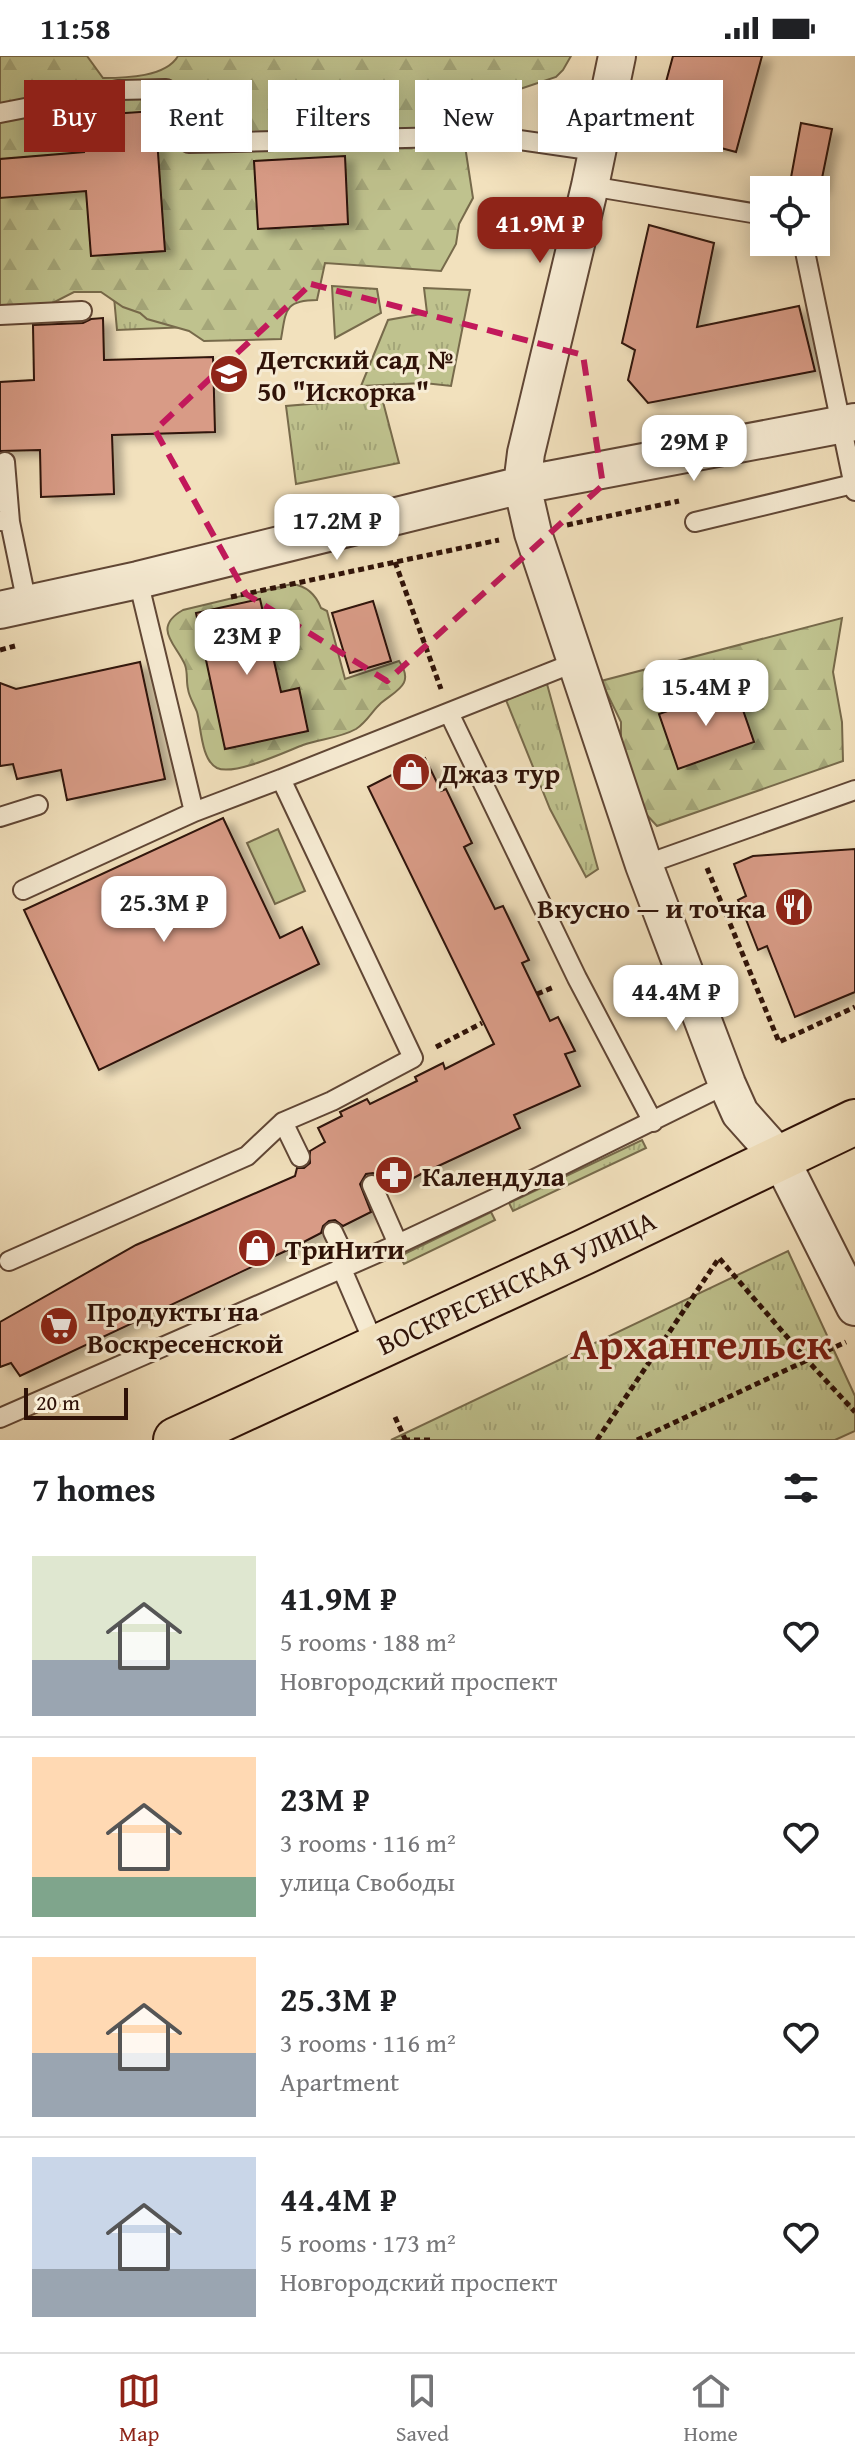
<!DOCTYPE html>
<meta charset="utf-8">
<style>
:root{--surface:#fff;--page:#f6f6f6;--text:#202124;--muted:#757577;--line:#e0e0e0;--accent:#8f2418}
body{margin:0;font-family:"Gentium Book Plus",serif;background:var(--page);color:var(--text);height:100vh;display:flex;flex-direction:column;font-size:30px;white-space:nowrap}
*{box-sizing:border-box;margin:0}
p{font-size:26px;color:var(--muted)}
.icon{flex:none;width:44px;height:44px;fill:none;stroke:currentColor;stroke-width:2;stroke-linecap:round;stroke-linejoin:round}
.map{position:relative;height:1384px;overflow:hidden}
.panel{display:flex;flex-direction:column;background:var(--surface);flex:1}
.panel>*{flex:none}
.banner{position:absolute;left:24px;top:24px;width:808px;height:72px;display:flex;gap:16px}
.controls{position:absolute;left:750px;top:120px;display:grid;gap:16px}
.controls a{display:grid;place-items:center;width:80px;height:80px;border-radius:0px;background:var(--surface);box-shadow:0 4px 20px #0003;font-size:40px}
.scale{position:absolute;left:24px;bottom:20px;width:104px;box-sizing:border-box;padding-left:8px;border:4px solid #2f1208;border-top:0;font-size:22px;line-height:28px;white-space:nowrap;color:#2f1208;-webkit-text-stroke:6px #f7ecd4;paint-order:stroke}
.price{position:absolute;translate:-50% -68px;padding:0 18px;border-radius:16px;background:#fff;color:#222;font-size:26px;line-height:52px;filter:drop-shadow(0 2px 4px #0008)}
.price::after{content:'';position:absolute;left:50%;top:48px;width:24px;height:18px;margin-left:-12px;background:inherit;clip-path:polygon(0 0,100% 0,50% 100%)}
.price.selected{background:var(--accent);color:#fff}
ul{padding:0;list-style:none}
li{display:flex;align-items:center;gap:24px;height:200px;padding:0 32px}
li+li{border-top:2px solid var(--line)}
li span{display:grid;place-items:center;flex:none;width:224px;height:160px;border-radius:0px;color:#555}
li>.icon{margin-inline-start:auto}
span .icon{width:96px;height:96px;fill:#fffc;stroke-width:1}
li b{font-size:34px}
h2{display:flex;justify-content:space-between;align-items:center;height:96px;padding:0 32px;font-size:34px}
.tag{padding:0 28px;border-radius:0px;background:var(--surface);box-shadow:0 4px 20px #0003;font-size:28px;line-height:72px}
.tag.selected{background:var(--accent);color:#fff}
.status{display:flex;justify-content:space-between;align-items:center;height:56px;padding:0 40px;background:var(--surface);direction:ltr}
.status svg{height:22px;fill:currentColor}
.tabs{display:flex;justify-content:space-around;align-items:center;height:112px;border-top:2px solid var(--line);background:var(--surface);font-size:22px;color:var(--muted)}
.tabs a{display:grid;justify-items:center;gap:4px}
.tabs .selected{color:var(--accent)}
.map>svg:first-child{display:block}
</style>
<div class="status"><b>11:58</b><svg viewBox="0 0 49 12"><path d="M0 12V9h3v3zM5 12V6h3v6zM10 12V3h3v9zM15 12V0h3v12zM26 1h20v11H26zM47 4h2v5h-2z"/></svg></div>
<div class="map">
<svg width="855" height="1384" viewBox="0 0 855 1384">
<defs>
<pattern id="grass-tufts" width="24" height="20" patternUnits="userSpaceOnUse" patternTransform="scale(2)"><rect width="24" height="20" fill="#bfc28e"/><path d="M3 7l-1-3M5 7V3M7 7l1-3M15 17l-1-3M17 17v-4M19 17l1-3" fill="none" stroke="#a4a679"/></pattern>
<pattern id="forest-firs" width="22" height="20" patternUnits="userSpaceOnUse" patternTransform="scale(2)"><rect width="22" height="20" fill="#bfc28e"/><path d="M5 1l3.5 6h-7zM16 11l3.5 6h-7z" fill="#a4a679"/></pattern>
<filter id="shadow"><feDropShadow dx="9" dy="5" stdDeviation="4" flood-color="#0004"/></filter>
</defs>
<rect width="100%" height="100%" fill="#f2e1bd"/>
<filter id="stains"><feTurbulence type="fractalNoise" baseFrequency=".0025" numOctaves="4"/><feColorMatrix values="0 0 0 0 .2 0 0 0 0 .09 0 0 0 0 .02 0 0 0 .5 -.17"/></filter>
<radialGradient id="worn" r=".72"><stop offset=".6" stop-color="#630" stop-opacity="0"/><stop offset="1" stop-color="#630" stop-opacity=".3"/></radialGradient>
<path fill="url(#grass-tufts)" stroke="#776a4b" stroke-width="2" d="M113,230L213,270L117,274Z
M332,230L377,233L381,257L335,282Z
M424,232L470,234L451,330L424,327L361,330L388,264L427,257Z
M382,342L399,407L296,428L286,350Z
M547,628L598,813L586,821L550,753L506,644Z
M642,1084L646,1092L513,1155L509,1147Z
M491,1156L495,1164L404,1208L400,1200Z
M788,1195L855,1340V1375L835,1384H391Z"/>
<path fill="url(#forest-firs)" stroke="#776a4b" stroke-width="2" d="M0,0H87L103,22C126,22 166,21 178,0H571L563,14L556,21L514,35L481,54L475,62L465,90L473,142L459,168L456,188L441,215L325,207L317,244C284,244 286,255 281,283L204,285L189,275L147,263L140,257L123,251L101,236H74L35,256H0Z
M292,528C307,530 316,539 321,552L327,555L345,623L399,605C415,628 397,634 381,647C372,655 367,666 356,673C340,682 320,683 303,689C285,696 234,720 217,712C201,704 201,670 197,656C194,648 189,641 188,633C186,625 188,617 185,609C177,589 151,572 183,554Z
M842,562L833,616L842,666L843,705L657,770L645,757L621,687V666L601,625Z"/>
<path fill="#bfc28e" stroke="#776a4b" stroke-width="2" d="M278,773L305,835L275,848L247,787Z"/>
<path fill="#d89b86" stroke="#2f1208" stroke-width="2" filter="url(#shadow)" d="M673,0H762L736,96L653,74Z
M155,55L165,195L91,200L86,135L0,142V103L84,96L81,60Z
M801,67L832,73L820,132L790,127Z
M345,100L348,168L258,173L254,105Z
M649,169L714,187L697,271L799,250L815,315L648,347L628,324L635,294L622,287Z
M103,262L104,304L213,301L215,376L112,379L114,438L41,441L40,394L0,395V326L34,324L33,269L83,267L91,263Z
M260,543L281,636L299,632L308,675L225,693L196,557Z
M373,545L391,605L350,617L332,557Z
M140,606L165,723L67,744L61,714L17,723L13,708L0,710V627L16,633Z
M735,631L754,686L678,713L659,658Z
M425,702L441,735L446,733L472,787L464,791L495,853L503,850L529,904L522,907L550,965L558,961L575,995L565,998L580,1030L514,1059L520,1072L421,1118L388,1136L380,1120L373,1117L366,1118L360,1128L371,1156L343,1170L335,1164L329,1165L323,1170L321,1177L294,1191L20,1320L11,1307L0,1311V1266L136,1189L295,1120L297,1112H304L310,1107V1095L325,1086L318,1072L342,1060L340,1056L367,1043L370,1048L417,1025L415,1021L443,1007L445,1013L494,988L368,731Z
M223,762L280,882L302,871L319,908L99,1014L24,854Z
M855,793V936L795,961L767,890L758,894L747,866L738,844L746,840L734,808L753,800Z"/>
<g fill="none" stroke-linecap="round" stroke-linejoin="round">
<g stroke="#604635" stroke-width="22">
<path id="lane" d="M0,57L118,34L166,33L189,87L492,80L596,95
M590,130L764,159
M803,186L855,435
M0,259L82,255
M5,406L10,466
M0,465L10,466L27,548
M695,466L853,428
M138,524L194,756L281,723
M449,657L577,922L653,1066
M0,761L38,749
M644,809L855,734
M23,834L194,756
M283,1066L300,1101
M372,1129L398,1188
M333,1176L343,1197L341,1211L376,1292
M9,1205L247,1100L283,1066L332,1045L413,1002L281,723L576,606
M0,1362L398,1188L494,1143L727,1028"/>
</g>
<g stroke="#604635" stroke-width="40">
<path id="street" d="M617,0L590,130L526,397L522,429L533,477L644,809L727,1028L740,1057L780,1102L855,1251
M0,554L138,524L522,429L855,366"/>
</g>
<g stroke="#2f1208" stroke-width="48">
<path id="primary" d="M176,1384L584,1196L855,1066"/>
</g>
<path stroke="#2f1208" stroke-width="5" stroke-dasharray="6 4" stroke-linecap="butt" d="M567,469L679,445
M395,506L441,633
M231,541L499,484
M0,594L15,590
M707,812L779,986L855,951
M537,938L554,931
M436,991L482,967
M395,1361L405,1383
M404,1384H430
M597,1384L719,1202L807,1304L855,1356
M637,1384L846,1286"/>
<use href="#lane" stroke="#f7ecd4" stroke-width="18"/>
<use href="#street" stroke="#f7ecd4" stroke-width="36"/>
<use href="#primary" stroke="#f2e1bd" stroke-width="44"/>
</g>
<path fill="none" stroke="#c2185b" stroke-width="6" stroke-dasharray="16 10" stroke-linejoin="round" d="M311,228L583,299L603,429L387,625L246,538L155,374Z"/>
<defs>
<g id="school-disc" transform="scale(2)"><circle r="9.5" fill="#8f2418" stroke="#f7ecd4"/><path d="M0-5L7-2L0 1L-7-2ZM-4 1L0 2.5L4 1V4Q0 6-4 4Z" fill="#fff"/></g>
<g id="shop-disc" transform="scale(2)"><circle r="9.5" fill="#8f2418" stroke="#f7ecd4"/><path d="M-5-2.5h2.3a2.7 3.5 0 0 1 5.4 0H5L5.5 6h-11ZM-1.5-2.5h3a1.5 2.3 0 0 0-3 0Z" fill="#fff"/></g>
<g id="restaurant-disc" transform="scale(2)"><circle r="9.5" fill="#8f2418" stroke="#f7ecd4"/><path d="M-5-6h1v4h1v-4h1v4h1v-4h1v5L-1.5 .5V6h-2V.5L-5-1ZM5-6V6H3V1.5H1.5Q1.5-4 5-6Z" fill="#fff"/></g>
<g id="pharmacy-disc" transform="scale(2)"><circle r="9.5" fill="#8f2418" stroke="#f7ecd4"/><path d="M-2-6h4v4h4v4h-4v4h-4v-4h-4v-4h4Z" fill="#fff"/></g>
<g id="supermarket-disc" transform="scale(2)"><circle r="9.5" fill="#8f2418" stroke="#f7ecd4"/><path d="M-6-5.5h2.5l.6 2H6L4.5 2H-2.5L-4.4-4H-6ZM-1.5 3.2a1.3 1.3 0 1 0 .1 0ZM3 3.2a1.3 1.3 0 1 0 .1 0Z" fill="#fff"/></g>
</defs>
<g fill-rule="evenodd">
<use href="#school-disc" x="229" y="318"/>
<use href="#shop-disc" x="411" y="716"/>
<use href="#restaurant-disc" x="794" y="851"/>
<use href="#pharmacy-disc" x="394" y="1119"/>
<use href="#shop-disc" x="257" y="1192"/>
<use href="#supermarket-disc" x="59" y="1270"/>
</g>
<g text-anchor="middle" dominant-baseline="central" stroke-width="6" stroke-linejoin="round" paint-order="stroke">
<g font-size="28" font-weight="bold" fill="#2f1208" stroke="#f7ecd4" text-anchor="start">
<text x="257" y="302">Детский сад №<tspan x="257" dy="32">50 "Искорка"</tspan></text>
<text x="439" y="716">Джаз тур</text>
<text x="766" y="851" text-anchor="end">Вкусно — и точка</text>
<text x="422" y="1119">Календула</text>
<text x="285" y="1192">ТриНити</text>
<text x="87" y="1254">Продукты на<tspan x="87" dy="32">Воскресенской</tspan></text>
</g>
<g font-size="28" fill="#2f1208" stroke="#f7ecd4">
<text transform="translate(516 1226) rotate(-25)">ВОСКРЕСЕНСКАЯ УЛИЦА</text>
</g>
<g font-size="44" font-weight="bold" fill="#7a1f14" stroke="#f7ecd4">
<text x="701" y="1287">Архангельск</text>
</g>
</g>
<rect width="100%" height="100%" filter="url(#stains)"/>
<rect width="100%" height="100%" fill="url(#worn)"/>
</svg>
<div class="controls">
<a><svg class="icon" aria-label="locate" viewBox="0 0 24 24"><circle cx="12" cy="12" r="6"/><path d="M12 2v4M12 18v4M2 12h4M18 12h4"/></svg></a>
</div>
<div class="scale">20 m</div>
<b class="price selected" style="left:540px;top:209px">41.9M ₽</b>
<b class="price" style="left:694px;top:427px">29M ₽</b>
<b class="price" style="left:337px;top:506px">17.2M ₽</b>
<b class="price" style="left:247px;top:621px">23M ₽</b>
<b class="price" style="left:706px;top:672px">15.4M ₽</b>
<b class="price" style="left:164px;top:888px">25.3M ₽</b>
<b class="price" style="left:676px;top:977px">44.4M ₽</b>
<div class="banner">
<a class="tag selected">Buy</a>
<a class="tag">Rent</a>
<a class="tag">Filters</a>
<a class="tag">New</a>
<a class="tag">Apartment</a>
</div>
</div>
<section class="panel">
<h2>7 homes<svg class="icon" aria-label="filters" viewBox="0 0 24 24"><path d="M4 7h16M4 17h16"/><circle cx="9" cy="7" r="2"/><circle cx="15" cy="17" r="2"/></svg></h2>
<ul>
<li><span style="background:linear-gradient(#dfe7d0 65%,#9aa5b1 0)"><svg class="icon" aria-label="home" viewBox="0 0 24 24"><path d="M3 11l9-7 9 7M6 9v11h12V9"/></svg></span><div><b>41.9M ₽</b><p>5 rooms · 188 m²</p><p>Новгородский проспект</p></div><svg class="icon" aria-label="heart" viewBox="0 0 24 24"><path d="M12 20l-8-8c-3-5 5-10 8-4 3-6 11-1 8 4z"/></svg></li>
<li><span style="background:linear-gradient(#ffd9b3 75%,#7fa58c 0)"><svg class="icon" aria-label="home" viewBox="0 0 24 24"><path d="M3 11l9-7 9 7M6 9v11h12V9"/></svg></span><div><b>23M ₽</b><p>3 rooms · 116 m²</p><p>улица Свободы</p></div><svg class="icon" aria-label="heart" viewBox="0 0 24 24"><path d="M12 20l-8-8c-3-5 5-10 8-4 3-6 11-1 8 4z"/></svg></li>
<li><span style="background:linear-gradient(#ffd9b3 60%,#9aa5b1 0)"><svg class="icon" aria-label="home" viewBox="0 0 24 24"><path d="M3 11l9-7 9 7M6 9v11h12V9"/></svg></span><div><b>25.3M ₽</b><p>3 rooms · 116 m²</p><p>Apartment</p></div><svg class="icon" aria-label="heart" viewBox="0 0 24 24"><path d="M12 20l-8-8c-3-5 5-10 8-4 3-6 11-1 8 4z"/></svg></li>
<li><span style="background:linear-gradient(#c9d6e8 70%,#9aa5b1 0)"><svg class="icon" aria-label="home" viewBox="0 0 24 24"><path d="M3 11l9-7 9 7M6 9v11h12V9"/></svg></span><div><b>44.4M ₽</b><p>5 rooms · 173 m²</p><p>Новгородский проспект</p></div><svg class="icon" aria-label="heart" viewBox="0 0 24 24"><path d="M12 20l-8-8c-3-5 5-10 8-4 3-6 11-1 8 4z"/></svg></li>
</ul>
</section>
<nav class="tabs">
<a class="selected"><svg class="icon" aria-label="map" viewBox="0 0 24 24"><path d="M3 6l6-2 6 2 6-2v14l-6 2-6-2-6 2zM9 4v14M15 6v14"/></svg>Map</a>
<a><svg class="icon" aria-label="saved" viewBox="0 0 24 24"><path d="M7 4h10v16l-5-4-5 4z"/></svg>Saved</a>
<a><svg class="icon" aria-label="home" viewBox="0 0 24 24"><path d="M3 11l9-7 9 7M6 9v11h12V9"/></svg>Home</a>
</nav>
